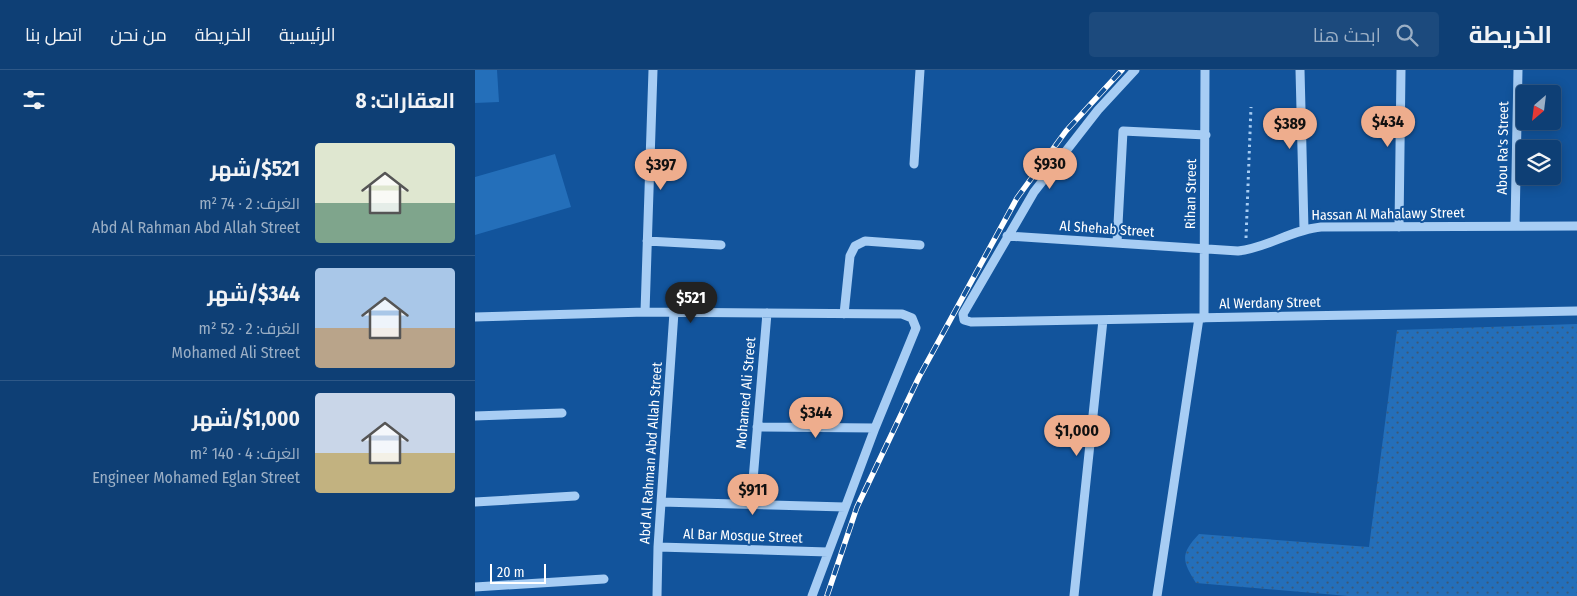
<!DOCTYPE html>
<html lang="ar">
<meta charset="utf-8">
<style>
:root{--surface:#0e3f75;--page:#1c4a7d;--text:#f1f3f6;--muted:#9bafc5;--line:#2e5887;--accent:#eead8d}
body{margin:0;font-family:"Fira Sans Condensed",Cairo,sans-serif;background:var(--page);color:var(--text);direction:rtl;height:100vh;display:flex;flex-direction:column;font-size:19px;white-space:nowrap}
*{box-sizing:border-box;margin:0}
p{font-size:16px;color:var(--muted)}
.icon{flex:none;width:28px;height:28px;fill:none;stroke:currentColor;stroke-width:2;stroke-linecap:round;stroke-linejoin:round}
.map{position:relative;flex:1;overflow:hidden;direction:ltr}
.side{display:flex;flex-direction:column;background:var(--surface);width:475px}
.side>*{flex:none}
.needle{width:32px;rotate:208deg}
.tools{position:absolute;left:1041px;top:15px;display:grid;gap:10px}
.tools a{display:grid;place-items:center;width:45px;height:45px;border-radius:5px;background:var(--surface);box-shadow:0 2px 12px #0003,0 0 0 1px var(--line);font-size:25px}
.scale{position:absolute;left:15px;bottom:12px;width:56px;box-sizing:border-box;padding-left:5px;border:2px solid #fff;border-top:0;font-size:14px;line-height:18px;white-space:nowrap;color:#fff;-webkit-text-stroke:4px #12549c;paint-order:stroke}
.price{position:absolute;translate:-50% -42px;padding:0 11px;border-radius:18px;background:var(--accent);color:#111;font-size:16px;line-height:32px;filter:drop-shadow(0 1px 2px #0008)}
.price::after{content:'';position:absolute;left:50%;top:30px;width:15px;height:11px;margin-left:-8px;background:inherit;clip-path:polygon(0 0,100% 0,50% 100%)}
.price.on{background:#222;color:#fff}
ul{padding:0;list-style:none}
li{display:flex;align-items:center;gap:15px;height:125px;padding:0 20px}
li+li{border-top:1px solid var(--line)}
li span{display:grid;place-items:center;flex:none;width:140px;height:100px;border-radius:5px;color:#555}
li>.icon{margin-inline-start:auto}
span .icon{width:60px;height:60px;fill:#fffc;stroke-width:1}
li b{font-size:21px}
h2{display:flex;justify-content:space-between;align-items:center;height:60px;padding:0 20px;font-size:21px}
header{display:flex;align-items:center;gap:30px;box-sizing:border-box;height:70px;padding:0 25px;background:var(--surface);border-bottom:1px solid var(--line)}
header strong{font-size:24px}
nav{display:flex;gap:28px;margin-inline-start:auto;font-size:18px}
.search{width:350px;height:45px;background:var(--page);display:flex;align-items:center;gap:12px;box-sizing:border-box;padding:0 18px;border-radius:5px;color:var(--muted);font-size:19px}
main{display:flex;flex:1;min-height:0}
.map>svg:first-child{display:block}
</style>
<header>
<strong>الخريطة</strong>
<div class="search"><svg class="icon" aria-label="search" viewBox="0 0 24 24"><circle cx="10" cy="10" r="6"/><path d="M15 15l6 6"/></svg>ابحث هنا</div>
<nav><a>الرئيسية</a><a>الخريطة</a><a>من نحن</a><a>اتصل بنا</a></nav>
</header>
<main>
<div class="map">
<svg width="1102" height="526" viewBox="0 0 1102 526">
<defs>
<pattern id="grass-dots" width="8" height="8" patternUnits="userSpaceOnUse" patternTransform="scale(1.25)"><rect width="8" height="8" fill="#246fba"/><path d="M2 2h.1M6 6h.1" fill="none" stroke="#3c5a78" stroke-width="1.8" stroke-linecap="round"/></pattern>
</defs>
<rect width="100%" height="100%" fill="#12549c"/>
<path fill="url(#grass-dots)" d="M1102,254V526H873L721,513C707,491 705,484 724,464L894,477L922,260Z"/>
<path fill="#246fba" d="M0,0H22L24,32L0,33Z
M80,84L96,137L0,165V107Z"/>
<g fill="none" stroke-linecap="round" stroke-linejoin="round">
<path stroke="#a7cdf4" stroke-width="3" stroke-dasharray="2.5 4" stroke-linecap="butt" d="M771,168L776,37"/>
<path stroke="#a7cdf4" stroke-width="9" d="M660,0L623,40L559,122L488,244L489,250L496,252L1102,241
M825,0L829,159
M439,94L445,0
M1040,156L1043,0
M924,157L926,0
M532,166L763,181C792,178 816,160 846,157L1102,156
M172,171L246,175
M642,173L648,61L731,65
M170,242L178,0
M369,244L375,186L380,176L390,171L445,175
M0,247L170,242L427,244L437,248L441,258L400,358L337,526
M729,248L730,0
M0,346L87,343
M282,357L400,358
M0,432L100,426
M186,432L370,437
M276,434L292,243
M183,477L353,482
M0,517L129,509
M182,526L183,477L199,242
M599,526L628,250
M682,526L724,248"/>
<g stroke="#fff" stroke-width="5.5">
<path id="rail" d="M352,526L382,437L444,307L542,128L591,61L647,0"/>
</g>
<use href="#rail" stroke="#12549c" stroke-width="4" stroke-dasharray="11" stroke-linecap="butt"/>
</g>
<g text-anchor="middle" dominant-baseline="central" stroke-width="4" stroke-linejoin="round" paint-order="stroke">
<g font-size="14" fill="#fff" stroke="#12549c">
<text transform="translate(1028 78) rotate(-89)">Abou Ra's Street</text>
<text transform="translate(716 124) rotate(-89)">Rihan Street</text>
<text transform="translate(913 144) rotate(-1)">Hassan Al Mahalawy Street</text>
<text transform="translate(632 159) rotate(4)">Al Shehab Street</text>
<text transform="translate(795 233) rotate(-1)">Al Werdany Street</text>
<text transform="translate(271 323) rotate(-85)">Mohamed Ali Street</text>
<text transform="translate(176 383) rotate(-86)">Abd Al Rahman Abd Allah Street</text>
<text transform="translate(268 466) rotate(2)">Al Bar Mosque Street</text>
</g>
</g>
</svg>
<div class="tools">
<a><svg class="needle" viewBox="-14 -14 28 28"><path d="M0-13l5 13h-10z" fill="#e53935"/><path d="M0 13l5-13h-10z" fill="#9bafc5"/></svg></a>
<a><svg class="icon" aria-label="layers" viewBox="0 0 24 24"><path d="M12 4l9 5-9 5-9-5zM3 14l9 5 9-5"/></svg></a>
</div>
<div class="scale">20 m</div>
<b class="price" style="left:913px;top:78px">$434</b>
<b class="price" style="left:815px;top:80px">$389</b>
<b class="price" style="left:575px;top:120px">$930</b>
<b class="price" style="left:186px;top:121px">$397</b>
<b class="price on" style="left:216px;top:254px">$521</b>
<b class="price" style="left:341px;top:369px">$344</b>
<b class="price" style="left:602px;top:387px">$1,000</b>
<b class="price" style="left:278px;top:446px">$911</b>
</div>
<section class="side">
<h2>العقارات: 8<svg class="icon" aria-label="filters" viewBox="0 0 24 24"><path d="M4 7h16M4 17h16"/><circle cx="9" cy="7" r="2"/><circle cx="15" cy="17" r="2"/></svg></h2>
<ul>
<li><span style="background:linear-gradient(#dfe7d0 60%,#7fa58c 0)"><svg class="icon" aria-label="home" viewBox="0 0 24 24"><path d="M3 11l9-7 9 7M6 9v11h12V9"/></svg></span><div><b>$521/شهر</b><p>الغرف: 2 · 74 m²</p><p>Abd Al Rahman Abd Allah Street</p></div></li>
<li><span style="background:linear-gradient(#a9c7e8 60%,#b9a48a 0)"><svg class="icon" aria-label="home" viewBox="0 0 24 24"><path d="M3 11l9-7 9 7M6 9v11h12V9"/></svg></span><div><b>$344/شهر</b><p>الغرف: 2 · 52 m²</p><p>Mohamed Ali Street</p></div></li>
<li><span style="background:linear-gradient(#c9d6e8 60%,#c2b280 0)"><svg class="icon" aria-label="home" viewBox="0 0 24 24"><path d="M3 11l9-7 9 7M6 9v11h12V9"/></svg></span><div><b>$1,000/شهر</b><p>الغرف: 4 · 140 m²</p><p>Engineer Mohamed Eglan Street</p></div></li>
</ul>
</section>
</main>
